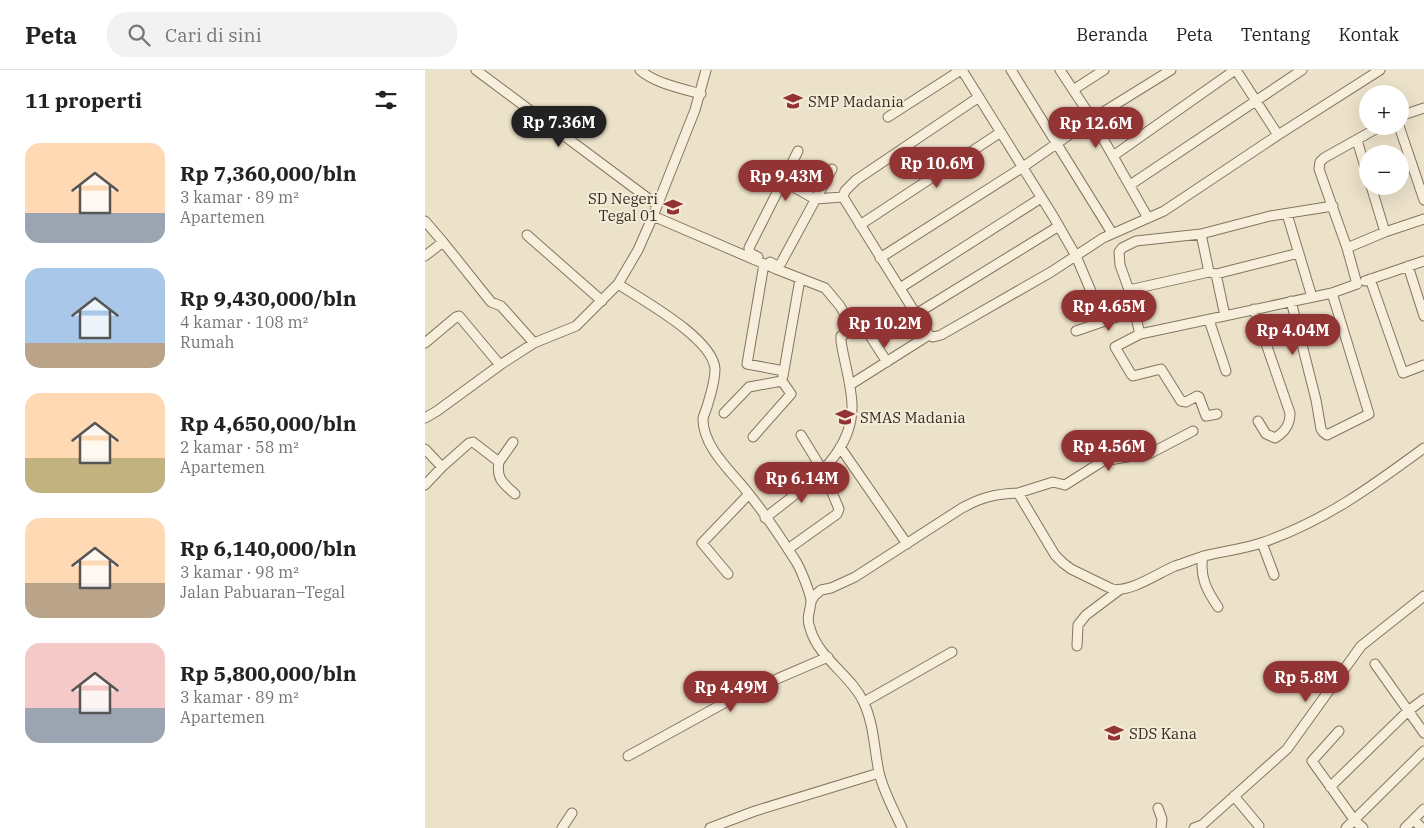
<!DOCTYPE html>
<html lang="id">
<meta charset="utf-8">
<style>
:root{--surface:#fff;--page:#f2f2f2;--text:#222;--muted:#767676;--line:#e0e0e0;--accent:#923334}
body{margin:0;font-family:"IBM Plex Serif",serif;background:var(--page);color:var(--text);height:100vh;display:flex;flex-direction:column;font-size:19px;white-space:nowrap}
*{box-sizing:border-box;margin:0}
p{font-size:16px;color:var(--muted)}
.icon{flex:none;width:28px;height:28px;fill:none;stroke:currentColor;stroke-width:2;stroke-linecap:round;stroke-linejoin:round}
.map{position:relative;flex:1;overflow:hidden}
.panel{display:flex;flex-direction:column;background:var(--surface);width:425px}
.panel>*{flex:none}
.buttons{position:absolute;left:934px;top:15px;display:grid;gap:10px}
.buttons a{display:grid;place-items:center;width:50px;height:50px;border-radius:50%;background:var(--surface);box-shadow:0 5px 20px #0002;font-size:25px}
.price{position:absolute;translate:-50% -42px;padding:0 11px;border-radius:18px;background:var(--accent);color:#fff;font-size:16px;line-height:32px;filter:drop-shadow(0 1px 2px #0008)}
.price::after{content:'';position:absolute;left:50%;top:30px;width:15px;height:11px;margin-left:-8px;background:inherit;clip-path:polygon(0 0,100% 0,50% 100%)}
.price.current{background:#222;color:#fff}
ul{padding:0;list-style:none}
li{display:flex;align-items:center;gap:15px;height:125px;padding:0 25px}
li span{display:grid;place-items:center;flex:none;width:140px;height:100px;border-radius:15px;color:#555}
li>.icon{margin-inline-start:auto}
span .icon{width:60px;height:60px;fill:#fffc;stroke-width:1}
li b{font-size:21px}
h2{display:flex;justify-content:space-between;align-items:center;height:60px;padding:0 25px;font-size:21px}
header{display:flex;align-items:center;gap:30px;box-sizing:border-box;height:70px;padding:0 25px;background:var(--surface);border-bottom:1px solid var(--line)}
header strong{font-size:24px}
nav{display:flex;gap:28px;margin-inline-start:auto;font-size:18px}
.search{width:350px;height:45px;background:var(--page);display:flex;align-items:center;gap:12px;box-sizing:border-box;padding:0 18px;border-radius:20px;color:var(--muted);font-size:19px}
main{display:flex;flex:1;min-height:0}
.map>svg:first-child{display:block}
</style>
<header>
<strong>Peta</strong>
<div class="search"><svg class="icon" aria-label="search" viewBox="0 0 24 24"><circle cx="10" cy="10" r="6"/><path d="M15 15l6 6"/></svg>Cari di sini</div>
<nav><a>Beranda</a><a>Peta</a><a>Tentang</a><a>Kontak</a></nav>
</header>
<main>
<section class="panel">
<h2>11 properti<svg class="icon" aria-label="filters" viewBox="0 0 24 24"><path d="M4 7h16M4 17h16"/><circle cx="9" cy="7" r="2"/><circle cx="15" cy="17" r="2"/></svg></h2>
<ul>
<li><span style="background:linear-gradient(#ffd9b3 70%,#9aa5b1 0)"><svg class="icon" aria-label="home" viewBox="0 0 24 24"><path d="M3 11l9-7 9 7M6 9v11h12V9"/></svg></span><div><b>Rp 7,360,000/bln</b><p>3 kamar · 89 m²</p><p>Apartemen</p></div></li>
<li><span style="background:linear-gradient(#a9c7e8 75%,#b9a48a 0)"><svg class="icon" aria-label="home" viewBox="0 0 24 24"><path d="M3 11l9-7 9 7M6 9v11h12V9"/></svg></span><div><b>Rp 9,430,000/bln</b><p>4 kamar · 108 m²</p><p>Rumah</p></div></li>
<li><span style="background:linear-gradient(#ffd9b3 65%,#c2b280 0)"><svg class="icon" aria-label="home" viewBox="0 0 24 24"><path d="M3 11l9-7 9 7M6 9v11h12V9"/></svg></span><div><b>Rp 4,650,000/bln</b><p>2 kamar · 58 m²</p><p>Apartemen</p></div></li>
<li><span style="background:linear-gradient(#ffd9b3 65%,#b9a48a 0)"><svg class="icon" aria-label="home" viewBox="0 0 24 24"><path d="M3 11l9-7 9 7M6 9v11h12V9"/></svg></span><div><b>Rp 6,140,000/bln</b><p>3 kamar · 98 m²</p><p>Jalan Pabuaran–Tegal</p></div></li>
<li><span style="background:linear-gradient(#f6c9c9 65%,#9aa5b1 0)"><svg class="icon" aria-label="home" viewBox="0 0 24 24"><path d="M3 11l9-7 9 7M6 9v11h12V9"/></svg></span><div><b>Rp 5,800,000/bln</b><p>3 kamar · 89 m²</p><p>Apartemen</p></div></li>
</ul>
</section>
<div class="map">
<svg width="999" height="758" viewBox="0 0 999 758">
<rect width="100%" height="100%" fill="#ece1c9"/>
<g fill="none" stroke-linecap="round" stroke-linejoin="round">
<g stroke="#87745e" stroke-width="11">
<path id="minor" d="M51,0L232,135
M215,0C229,13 258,19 276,24
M537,0L628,146L651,186L671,233
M586,0L687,163
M635,0L664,44L723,148
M811,0L853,65
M648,20L679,0
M554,27L431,110L420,121L418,127L504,265L508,267L516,265L626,202L678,168L739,141L853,65L955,0
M975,46L999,38
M463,47L536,0
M974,56L999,130
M932,70L942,104
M688,86L810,0
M358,111L390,129L418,127
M705,115L877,0
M946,116L960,162
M908,136L845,146L776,164L711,171L697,178L694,182L695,195L704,220L715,264L907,223L932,214L922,178L894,99L895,92L899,88L956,56
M862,144L887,227
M228,146L351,199L400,218L415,236L426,255L422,263L416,266V271C419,292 426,312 427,334C429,387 376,419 340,448
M0,151L18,172
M435,155L576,62
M776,164L784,202L791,204L874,183
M102,165L177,231
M922,178L960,162L999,149
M0,186L18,172L66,232L76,236L109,273
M333,187L325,183L324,178L373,81
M455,188L598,97L667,49L746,0
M345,192L352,196L356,193L407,99
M339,194L322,294L359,301
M983,196L999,246
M791,204L800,246
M945,209L978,303L999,295
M940,211L999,191
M193,214C217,230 288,268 290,299C290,312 283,335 278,348C277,377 308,403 324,424C340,444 356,468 370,490C375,497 386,524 386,532C385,542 381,548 385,558C393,588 425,604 438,631C449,653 449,679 454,702C458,721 469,740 477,758
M475,218L616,128
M704,220L784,202
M866,231L891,330L896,359L898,362L902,365L944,344L907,223
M829,239L865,343C865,355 860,362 850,368L841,364L833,351
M491,244L634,156
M784,250L801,301
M440,258L462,292
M651,261L709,241
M715,264L690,277L706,304L708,306L736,299L756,331L761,332L772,326L774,327L781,346L792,344
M0,273L31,247L34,246L75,295
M358,306L375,209
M428,313L504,265
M299,343L324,317L357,311L366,324L328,367
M0,348L12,341L75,295L109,273L151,256L193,214L213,180L228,146L270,40L281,0
M415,377L482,474
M0,379L17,397L0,415
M74,392C71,409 78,413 90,424
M17,397L44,373L48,372L74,392L88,372
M593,423L628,412L640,415L678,391L726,383L768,361
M837,473L849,505
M363,479L412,444L414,439L398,401L376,365
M778,486C774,506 782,521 793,537
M303,504L277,473L324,424
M386,532L389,526L396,520L406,518L430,507L537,438C557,427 570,424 593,423L630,485L638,493L646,499L687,519C705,523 733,503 750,496C760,493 769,489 779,486C799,481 820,479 839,472C901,450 946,417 999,378
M652,576L653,555L661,545L693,521
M950,594L999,663
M439,632L527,582
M914,661L887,691L930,751L938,758
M203,686L312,626L403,587
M905,717L983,641L999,629
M809,726L834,756
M733,738L737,749L736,758
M989,750L997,758
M137,758L147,743
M285,758L330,741L454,703
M769,758L777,755L862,679L936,576L999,526
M921,758L999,681
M980,758L999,739"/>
</g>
<use href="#minor" stroke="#f7eedb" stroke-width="9"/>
</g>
<defs>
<g id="school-bare" transform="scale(1.5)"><path d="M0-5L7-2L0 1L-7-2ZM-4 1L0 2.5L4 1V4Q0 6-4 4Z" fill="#923334" stroke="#f4ebd8" stroke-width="2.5" paint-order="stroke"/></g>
</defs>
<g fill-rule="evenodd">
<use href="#school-bare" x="368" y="31"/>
<use href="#school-bare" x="248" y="137"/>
<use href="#school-bare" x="420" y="347"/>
<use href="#school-bare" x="689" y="663"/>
</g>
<g text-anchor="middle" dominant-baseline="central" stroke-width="4" stroke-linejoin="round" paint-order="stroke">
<g font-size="15" fill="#382c21" stroke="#f4ebd8" text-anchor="start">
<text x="383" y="31">SMP Madania</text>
<text x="233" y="128" text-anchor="end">SD Negeri<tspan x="233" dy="17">Tegal 01</tspan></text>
<text x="435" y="347">SMAS Madania</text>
<text x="704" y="663">SDS Kana</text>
</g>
</g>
</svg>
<div class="buttons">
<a>+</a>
<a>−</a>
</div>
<b class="price current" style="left:134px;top:78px">Rp 7.36M</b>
<b class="price" style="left:671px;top:79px">Rp 12.6M</b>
<b class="price" style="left:512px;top:119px">Rp 10.6M</b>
<b class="price" style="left:361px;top:132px">Rp 9.43M</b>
<b class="price" style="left:684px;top:262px">Rp 4.65M</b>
<b class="price" style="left:460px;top:279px">Rp 10.2M</b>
<b class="price" style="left:868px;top:286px">Rp 4.04M</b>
<b class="price" style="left:684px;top:402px">Rp 4.56M</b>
<b class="price" style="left:377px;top:434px">Rp 6.14M</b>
<b class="price" style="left:881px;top:633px">Rp 5.8M</b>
<b class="price" style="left:306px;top:643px">Rp 4.49M</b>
</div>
</main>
